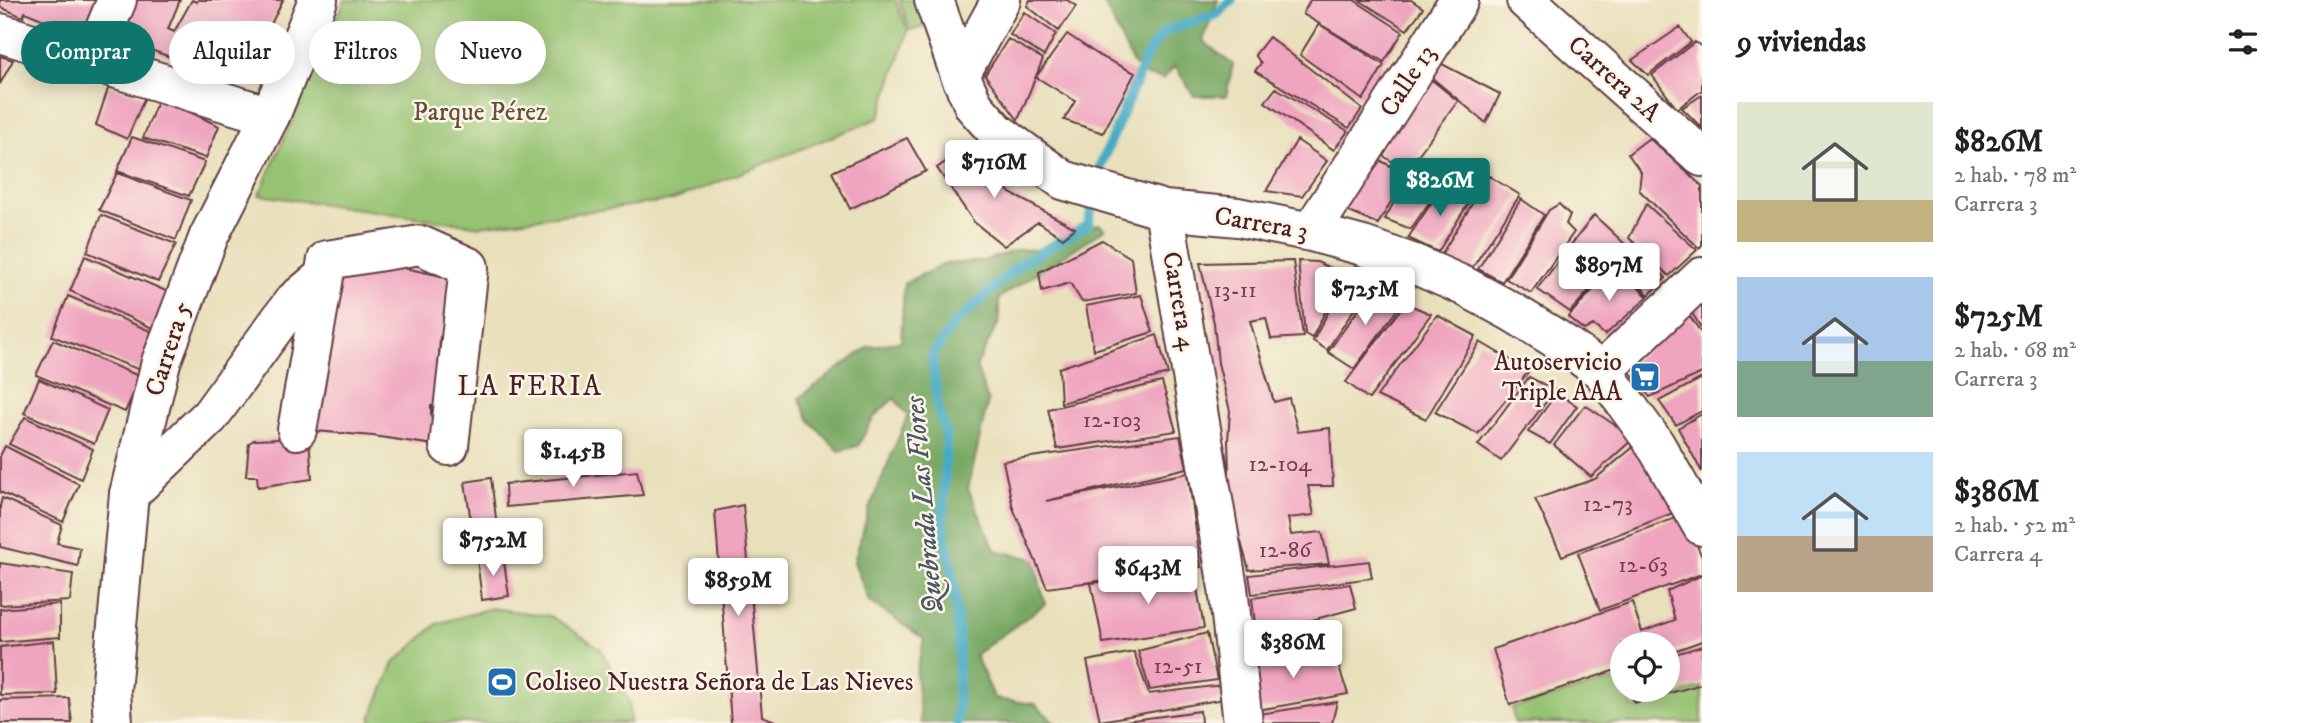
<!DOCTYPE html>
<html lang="es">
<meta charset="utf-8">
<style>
:root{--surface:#fff;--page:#f6f6f6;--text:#202124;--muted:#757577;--accent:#0f766e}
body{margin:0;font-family:"IM FELL DW Pica",serif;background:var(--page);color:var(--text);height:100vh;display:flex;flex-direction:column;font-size:26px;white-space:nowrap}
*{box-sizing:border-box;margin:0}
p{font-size:23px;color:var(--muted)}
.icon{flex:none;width:38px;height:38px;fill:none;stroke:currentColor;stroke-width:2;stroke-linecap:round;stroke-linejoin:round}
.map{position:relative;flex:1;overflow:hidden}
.details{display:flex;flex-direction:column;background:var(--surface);width:595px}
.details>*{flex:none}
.guide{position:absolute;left:21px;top:21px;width:665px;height:63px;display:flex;gap:14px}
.controls{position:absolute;left:1610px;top:632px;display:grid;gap:14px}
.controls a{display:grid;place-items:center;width:70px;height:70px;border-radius:50%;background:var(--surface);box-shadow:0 4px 18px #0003;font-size:35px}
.price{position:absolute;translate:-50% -60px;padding:0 16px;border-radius:7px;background:#fff;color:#222;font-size:23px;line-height:46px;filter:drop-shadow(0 2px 4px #0008)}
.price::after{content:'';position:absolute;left:50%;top:42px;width:21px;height:16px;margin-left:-10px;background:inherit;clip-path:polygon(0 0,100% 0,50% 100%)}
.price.selected{background:var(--accent);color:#fff}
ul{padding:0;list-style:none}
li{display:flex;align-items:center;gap:21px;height:175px;padding:0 35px}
li span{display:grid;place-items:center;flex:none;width:196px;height:140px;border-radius:0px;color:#555}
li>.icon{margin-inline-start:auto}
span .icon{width:84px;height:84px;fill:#fffc;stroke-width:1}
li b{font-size:30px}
h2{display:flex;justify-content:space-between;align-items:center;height:84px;padding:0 35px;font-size:30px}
.pill{padding:0 24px;border-radius:32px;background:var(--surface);box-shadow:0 4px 18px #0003;font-size:24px;line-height:63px}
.pill.selected{background:var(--accent);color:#fff}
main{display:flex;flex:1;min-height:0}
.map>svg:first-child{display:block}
</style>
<main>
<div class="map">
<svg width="1702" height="723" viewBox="0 0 1702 723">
<rect width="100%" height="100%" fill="#fcf5e5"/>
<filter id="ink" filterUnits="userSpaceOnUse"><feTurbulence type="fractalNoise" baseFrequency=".0143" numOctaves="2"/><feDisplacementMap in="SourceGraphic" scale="14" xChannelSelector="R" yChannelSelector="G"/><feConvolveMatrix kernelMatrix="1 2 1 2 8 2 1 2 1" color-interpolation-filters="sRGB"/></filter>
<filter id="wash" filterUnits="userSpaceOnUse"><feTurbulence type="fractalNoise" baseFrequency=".00686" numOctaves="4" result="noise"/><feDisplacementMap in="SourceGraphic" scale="28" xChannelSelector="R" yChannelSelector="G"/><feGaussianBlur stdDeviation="1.57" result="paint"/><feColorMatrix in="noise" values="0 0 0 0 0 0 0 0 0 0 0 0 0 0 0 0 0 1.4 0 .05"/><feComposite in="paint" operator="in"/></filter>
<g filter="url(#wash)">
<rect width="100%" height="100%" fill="#e8e0bb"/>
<path fill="#96c372" stroke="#70714e" stroke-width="2" d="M345,0H895L908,31L879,118L673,200L480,226L259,195Z
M899,0H924L932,26L910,30Z
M491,608L550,616L600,648L629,701L630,723H372L371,718L394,663L437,624Z
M1622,678V690H1626L1632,708L1702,687V723H1515L1512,708Z"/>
<path fill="#78a964" stroke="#616448" stroke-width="2" d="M1105,0H1218L1203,41L1233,65L1226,96H1194L1175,66L1163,79L1147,76L1133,64L1104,3Z
M1099,224L1105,229L999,298V322L976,366L988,401L968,489L995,550L1034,559L1045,604L975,655L995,699L1035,704L1055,723H921L916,674L924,639L869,601L854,562L869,509L908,415L894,398L873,418L858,446L839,451L810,421L799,398L868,347L901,341L904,283L945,264L983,261L1019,249L1035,250Z"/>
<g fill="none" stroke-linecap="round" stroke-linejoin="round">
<path stroke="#44aac4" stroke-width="10" d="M957,723L959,644L954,584L943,525L946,435L938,409L932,355L954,324L1020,264L1088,225L1101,164L1148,53L1165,31L1217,14L1232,0"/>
</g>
<g id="blocks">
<path fill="#efa4bf" d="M0,0H96L81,35L25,12L23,17L0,7Z
M130,0H180L168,29L174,32L192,0L197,2L198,0H283L270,26L282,31L271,58L257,53L245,78L217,67L214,73L115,37Z
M1030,0H1067L1076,6L1059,31L1027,6Z
M1310,0H1354L1403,32L1384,62L1303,14Z
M1359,0H1411L1423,8L1407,30Z
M1024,12L1056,34L1044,56L1010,35Z
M1319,24L1384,65L1363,100L1300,55Z
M1680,27L1691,42L1648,75L1632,60Z
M1067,34L1100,56L1135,73L1103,133L1064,120L1075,101L1036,77Z
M1269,37L1362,109L1349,128L1255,71L1261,63L1255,55Z
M1008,39L1043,59L1018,120L985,75Z
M1695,42L1702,47V90L1677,109L1652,75Z
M0,56L13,60L0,84Z
M1440,63L1500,94L1486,123L1431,77Z
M1428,77L1458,101L1407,170L1378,153Z
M109,86L145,97L127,139L96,125Z
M1276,88L1348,131L1334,150L1265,102Z
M1702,95V128L1682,108Z
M159,97L219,126L206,158L143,138Z
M132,137L205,162L189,196L117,171Z
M907,138L926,171L850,209L832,172Z
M1649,138L1702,186V245L1699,248L1639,190L1641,172L1628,154Z
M1297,140L1327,161L1302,196L1266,191Z
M970,144L1010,193L1075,228L1063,238L1038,222L1004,246L974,222L937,168Z
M1374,157L1407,175L1378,224L1342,209Z
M1415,163L1444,181L1411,229L1385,219Z
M117,173L191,200L176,240L99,210Z
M1489,176L1520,195L1471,270L1441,255Z
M1444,184L1471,199L1438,252L1408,238Z
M1521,199L1544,215L1502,282L1478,269Z
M1559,204L1570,215L1566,224L1574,232L1531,293L1506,279L1549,210Z
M1646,204L1697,250L1669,276L1629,238Z
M101,215L176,244L158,282L87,252Z
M1594,215L1628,247L1570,312L1537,289Z
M1102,240L1131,258L1136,293L1082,302L1070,283L1042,291L1039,272Z
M1633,245L1666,278L1649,295L1618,265Z
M85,256L173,294L157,330L70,291Z
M330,261L391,265L455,279L447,338L440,337L438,372H440L435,406H431V414L444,416L441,446L373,436L316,431Z
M1293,261L1303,337L1271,339L1266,318L1250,321L1274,402L1289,398L1298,432L1330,428L1333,486H1308L1314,515L1288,518L1291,535L1322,532L1329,564L1249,570L1230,504L1228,441L1230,411L1218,363L1214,323L1200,263Z
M1298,261L1317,262L1344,274L1312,338L1305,334Z
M1615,265L1648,297L1605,335L1593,325L1584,330L1568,317Z
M1348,274L1371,284L1327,350L1313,341Z
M1375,286L1403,301L1354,369L1328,352Z
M1141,295L1153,332L1094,350L1086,306Z
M68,296L155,333L140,370L52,336Z
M1702,301V329L1690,310Z
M1405,303L1431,314L1369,399L1346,382Z
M1437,315L1476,336L1426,419L1377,396Z
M1689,315L1702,334V373L1650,397L1626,367Z
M1157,335L1168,374L1061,403L1059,368Z
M53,340L141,377L125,412L36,375Z
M1480,342L1529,371L1478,434L1435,412Z
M1529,377L1555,390L1501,461L1478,445Z
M1702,378V411L1676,425L1659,401Z
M39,379L108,410L94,444L24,413Z
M1162,382L1176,431L1057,449L1048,409Z
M1557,393L1577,406L1550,444L1528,432Z
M1585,405L1634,438L1591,477L1554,445Z
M1702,414V472L1678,428Z
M25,417L93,449L81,479L9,444Z
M1180,436L1187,468L1046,501L1188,473L1201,567L1047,588L1013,508L1003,461Z
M309,438L312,479L258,487L257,476H246L249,443L254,440Z
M1637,444L1683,509L1562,556L1535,499L1595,479Z
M5,446L79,484L63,522L0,492V456Z
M637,471L643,495L506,507L505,484Z
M491,478L499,543L475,548L465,482Z
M2,498L62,525L57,543L80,548L78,566L0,547V506Z
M743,505L762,716L780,723H731L715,511Z
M1684,515L1702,557V574L1600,610L1578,553Z
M503,555L509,596L482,600L477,559Z
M1369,561L1372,578L1252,594L1249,575Z
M0,563L73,574L70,601L0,605Z
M1194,571L1204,628L1103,643L1091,583Z
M1702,575V641L1668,653V644H1622V668L1510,705L1493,649L1632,602L1642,632L1675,620L1667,591Z
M1350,584L1356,608L1290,626L1292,645L1258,650L1252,598Z
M60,604V637L0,642V609Z
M1207,633L1217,680L1150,690L1138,651Z
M54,641L57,694L0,695V647Z
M1702,646V684L1634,703L1631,690H1668V656Z
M1293,650L1309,665H1338L1348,694L1258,710L1251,656Z
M1134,652L1149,694L1222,685L1224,699L1100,721L1087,661Z
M69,698L72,723H0V700Z
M1337,702L1332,723H1260L1259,714Z
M1200,711L1201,723H1126L1125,721Z"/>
</g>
</g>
<g filter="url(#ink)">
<use href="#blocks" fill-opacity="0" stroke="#623c41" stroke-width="2"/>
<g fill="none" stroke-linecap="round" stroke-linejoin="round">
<g stroke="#623c41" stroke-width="42">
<path id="minor" d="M934,0L960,75L974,106L997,132L1063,180L1164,210L1238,217L1311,232L1363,246L1414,264L1464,286L1512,312L1558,340L1602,371L1655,444L1702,526
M1526,0L1702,157
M0,33L270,116
M91,62L117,0
M960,75L1001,0
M1164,210L1228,588L1243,723
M1311,232L1459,0
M1602,371L1702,277
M297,430L327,260L420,245L469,267L449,446
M129,494L210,416L293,302L323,277"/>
</g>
<g stroke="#623c41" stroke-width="42">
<path id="major" d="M113,723L111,691L129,494L161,362L209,236L270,116L318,0"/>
</g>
<use href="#minor" stroke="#fff" stroke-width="38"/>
<use href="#major" stroke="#fff" stroke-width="38"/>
</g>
</g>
<defs>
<g id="supermarket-square" transform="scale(1.575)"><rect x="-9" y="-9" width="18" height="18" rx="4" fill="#1f6fb2" stroke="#fcf5e5"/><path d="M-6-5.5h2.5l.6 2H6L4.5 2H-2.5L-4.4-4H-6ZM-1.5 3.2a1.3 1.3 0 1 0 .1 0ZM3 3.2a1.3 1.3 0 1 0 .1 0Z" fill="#fff"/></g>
<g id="stadium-square" transform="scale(1.575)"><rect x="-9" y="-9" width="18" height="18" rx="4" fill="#1f6fb2" stroke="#fcf5e5"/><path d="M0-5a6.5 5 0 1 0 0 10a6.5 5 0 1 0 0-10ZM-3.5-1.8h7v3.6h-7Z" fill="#fff"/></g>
</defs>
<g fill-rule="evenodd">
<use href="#supermarket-square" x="1645" y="377"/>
<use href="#stadium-square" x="502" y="682"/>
</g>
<g text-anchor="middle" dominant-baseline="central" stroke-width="5" stroke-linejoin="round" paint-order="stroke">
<g font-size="23" fill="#734050">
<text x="1235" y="290">13-11</text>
<text x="1112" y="420">12-103</text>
<text x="1280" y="464">12-104</text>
<text x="1608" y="504">12-73</text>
<text x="1285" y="550">12-86</text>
<text x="1643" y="565">12-63</text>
<text x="1178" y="666">12-51</text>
</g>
<g font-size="26" fill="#4a1f2b" stroke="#fcf5e5">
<text transform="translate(1614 79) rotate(42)">Carrera 2A</text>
<text transform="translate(1408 81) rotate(-57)">Calle 13</text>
<text transform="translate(1261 224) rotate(10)">Carrera 3</text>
<text transform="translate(1179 301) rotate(80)">Carrera 4</text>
<text transform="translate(169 349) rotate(-72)">Carrera 5</text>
</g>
<g font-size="26" fill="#615040" stroke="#fcf5e5">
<text x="480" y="112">Parque Pérez</text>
</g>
<g font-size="26" fill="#4a1f2b" stroke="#fcf5e5" text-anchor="end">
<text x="1622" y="362">Autoservicio<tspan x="1622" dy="30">Triple AAA</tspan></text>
<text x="525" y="682" text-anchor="start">Coliseo Nuestra Señora de Las Nieves</text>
</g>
<g font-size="28" letter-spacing="2" fill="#4a1f2b" stroke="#fcf5e5">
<text x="530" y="386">LA FERIA</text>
</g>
<g font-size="28" font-style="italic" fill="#485768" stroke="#fcf5e5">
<text transform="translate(924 505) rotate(-95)">Quebrada Las Flores</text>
</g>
</g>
</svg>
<div class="controls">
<a><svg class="icon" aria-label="locate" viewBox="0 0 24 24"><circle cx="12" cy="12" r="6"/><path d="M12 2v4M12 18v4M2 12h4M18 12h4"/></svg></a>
</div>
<b class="price" style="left:994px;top:200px">$716M</b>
<b class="price selected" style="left:1440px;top:218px">$826M</b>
<b class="price" style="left:1609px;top:303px">$897M</b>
<b class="price" style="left:1365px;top:327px">$725M</b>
<b class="price" style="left:573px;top:489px">$1.45B</b>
<b class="price" style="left:493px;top:578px">$752M</b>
<b class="price" style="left:1148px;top:606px">$643M</b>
<b class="price" style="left:738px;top:618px">$859M</b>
<b class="price" style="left:1293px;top:680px">$386M</b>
<div class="guide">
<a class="pill selected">Comprar</a>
<a class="pill">Alquilar</a>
<a class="pill">Filtros</a>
<a class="pill">Nuevo</a>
</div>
</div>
<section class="details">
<h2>9 viviendas<svg class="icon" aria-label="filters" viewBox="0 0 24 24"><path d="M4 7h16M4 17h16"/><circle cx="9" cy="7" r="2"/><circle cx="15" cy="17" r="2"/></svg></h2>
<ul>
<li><span style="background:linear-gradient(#dfe7d0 70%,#c2b280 0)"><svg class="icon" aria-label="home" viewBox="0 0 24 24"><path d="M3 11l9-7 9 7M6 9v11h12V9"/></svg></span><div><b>$826M</b><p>2 hab. · 78 m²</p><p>Carrera 3</p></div></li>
<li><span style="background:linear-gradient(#a9c7e8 60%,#7fa58c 0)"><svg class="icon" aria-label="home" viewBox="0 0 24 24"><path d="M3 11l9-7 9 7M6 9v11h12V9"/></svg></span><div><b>$725M</b><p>2 hab. · 68 m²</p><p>Carrera 3</p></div></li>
<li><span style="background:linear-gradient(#bfe0f5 60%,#b9a48a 0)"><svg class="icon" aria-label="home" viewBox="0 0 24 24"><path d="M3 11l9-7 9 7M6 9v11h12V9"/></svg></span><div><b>$386M</b><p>2 hab. · 52 m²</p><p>Carrera 4</p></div></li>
</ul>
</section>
</main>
